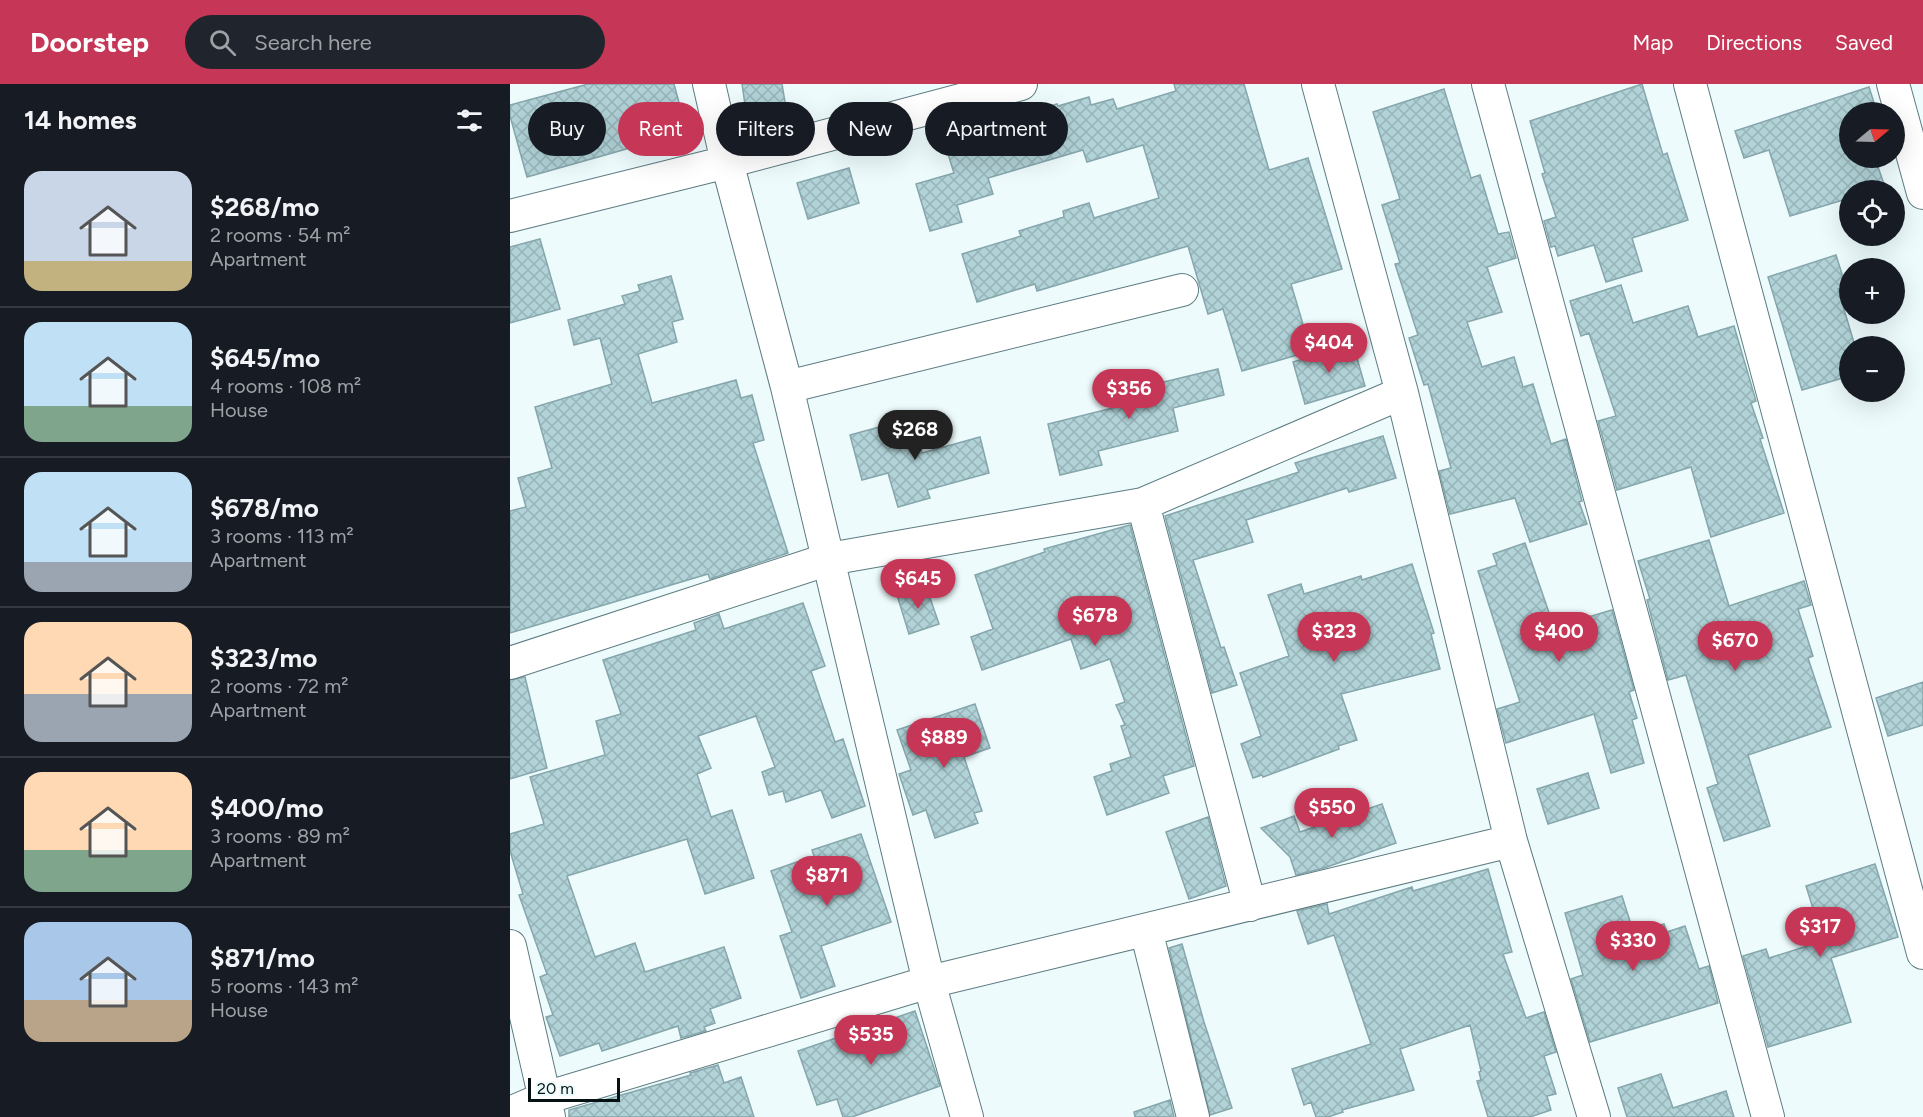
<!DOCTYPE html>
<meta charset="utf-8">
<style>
:root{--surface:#171b24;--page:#20242c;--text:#f1f3f6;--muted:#9ea1a6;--line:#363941;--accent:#c63657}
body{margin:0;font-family:Figtree,sans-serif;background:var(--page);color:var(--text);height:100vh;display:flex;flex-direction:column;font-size:22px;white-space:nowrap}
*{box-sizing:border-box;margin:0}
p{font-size:20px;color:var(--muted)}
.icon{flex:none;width:33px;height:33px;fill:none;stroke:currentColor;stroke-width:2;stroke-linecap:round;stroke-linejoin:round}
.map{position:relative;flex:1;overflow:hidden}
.details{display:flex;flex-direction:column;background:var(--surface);width:510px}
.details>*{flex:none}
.guide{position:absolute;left:18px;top:18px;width:570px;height:54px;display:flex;gap:12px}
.needle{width:39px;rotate:71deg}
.buttons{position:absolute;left:1329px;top:18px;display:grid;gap:12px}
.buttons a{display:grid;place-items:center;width:66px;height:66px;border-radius:50%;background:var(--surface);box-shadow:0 6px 24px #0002;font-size:30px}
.scale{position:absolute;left:18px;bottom:15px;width:92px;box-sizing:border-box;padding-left:6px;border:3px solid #051112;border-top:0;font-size:16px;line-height:21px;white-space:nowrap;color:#051112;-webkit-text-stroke:4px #edfbfd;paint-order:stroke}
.price{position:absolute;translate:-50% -51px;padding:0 14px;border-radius:21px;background:var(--accent);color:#fff;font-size:20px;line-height:39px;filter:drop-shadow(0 2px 3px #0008)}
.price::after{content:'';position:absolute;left:50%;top:36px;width:18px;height:14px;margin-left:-9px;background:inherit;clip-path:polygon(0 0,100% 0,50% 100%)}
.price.on{background:#222;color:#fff}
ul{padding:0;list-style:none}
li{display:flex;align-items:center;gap:18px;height:150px;padding:0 24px}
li+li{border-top:2px solid var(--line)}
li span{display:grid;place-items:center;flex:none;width:168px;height:120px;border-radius:18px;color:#555}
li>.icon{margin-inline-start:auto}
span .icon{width:72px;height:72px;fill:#fffc;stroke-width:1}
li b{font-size:26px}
h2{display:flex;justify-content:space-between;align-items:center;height:72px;padding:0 24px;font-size:26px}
.chip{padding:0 21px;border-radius:27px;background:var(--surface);box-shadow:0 6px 24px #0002;font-size:21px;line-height:54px}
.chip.on{background:var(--accent);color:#fff}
header{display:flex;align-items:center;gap:36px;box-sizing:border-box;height:84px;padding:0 30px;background:var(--accent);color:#fff}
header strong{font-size:28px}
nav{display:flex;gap:33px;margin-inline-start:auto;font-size:21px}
.search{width:420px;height:54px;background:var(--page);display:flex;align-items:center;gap:15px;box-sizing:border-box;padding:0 21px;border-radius:33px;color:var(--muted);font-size:22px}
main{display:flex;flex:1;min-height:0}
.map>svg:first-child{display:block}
</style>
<header>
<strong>Doorstep</strong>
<div class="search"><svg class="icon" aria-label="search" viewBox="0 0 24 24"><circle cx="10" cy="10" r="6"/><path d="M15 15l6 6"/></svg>Search here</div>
<nav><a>Map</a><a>Directions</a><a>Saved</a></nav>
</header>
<main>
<section class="details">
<h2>14 homes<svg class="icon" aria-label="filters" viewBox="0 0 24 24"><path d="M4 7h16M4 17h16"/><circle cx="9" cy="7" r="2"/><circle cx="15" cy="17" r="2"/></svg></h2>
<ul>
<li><span style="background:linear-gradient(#c9d6e8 75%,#c2b280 0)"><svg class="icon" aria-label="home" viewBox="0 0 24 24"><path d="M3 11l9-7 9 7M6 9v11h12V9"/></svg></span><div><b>$268/mo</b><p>2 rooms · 54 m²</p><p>Apartment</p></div></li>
<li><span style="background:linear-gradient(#bfe0f5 70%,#7fa58c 0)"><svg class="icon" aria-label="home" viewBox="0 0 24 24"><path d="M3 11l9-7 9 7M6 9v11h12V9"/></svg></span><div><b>$645/mo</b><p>4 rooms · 108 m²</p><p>House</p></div></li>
<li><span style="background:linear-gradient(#bfe0f5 75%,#9aa5b1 0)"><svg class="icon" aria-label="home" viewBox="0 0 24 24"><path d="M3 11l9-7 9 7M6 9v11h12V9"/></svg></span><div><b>$678/mo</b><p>3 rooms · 113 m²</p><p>Apartment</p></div></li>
<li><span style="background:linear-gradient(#ffd9b3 60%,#9aa5b1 0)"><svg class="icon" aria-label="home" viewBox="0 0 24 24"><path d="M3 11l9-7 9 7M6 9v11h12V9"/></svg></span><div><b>$323/mo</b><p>2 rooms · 72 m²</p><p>Apartment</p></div></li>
<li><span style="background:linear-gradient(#ffd9b3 65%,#7fa58c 0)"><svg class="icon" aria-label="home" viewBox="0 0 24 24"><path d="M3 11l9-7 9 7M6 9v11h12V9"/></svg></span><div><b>$400/mo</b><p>3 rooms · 89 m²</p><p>Apartment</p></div></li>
<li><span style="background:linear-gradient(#a9c7e8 65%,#b9a48a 0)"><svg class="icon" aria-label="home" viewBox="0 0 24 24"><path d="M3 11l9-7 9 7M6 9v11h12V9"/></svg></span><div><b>$871/mo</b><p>5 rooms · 143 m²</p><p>House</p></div></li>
</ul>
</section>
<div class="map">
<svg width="1413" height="1033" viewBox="0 0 1413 1033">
<defs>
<pattern id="building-cross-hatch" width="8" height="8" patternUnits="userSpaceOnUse" patternTransform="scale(1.5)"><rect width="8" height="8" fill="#b1d3d8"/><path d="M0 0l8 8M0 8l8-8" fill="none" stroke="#97b4b8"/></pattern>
</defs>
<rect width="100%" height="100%" fill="#edfbfd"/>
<path fill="url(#building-cross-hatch)" stroke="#85a6ab" stroke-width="1.5" d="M78,0H164L177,48L17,93L0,32V21Z
M232,0H272L278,36L238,41Z
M664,0H734L759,86L798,74L832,185L781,200L801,267L732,287L713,225L698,230L678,162L527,207L525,200L467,218L452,170L511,152L509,147L554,133L553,127L579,119L584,134L649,114L633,61L577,78L573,66L478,94L483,110L447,121L452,138L420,147L406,100L444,89L432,51L462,43L463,45L547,20L548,22L579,13L581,21L603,15L607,25L666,7Z
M1132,0L1153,71L1157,69L1178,136L1122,154L1132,187L1096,198L1084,161L1048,172L1045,162L1041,163L1034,137L1046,133L1032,90L1035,89L1020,37Z
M1359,3L1367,28H1340V74H1381L1367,80L1376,106H1340V114L1280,132L1259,66L1234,74L1225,47Z
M934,5L961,94L970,91L988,150L999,148L1006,174L977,183L992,228L957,238L972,283L1004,273L1013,303L1023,300L1041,360L1056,355L1072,417L1069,418L1077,440L1020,458L1005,414L940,430L929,387L941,384L918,300L914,301L899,254L908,251L885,180L890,179L872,121L890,115L863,28Z
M339,84L349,119L298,135L287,99Z
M30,155L50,225L0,239V163Z
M1326,171L1336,203L1328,205L1345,262H1340V292L1292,306L1258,193Z
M161,192L173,235L162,238L167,258L128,270L142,319L226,296L231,314L242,311L254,356L243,359L278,469L200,495L198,490L0,549V427L16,423L8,394L42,384L25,323L102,300L90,254L64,261L58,236L115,220L112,212L130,207L128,201Z
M1111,201L1123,239L1178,222L1188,253L1224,242L1246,317L1241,319L1253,354L1250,355L1274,429L1201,453L1181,383L1107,406L1088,337L1106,332L1079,249L1071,252L1060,217Z
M843,260L855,302L795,320L783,278Z
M708,285L714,311L663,324L668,347L588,367L592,381L550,391L538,340L623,319L620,306Z
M402,334L412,369L470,353L479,389L417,406L420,414L388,423L378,389L352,396L340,351Z
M873,352L886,394L839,408L837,404L736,436L743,458L683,476L711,564L714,563L727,601L702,609L655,432L789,388L785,379Z
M620,441L684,682L653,692L659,709L597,731L584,693L602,687L600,680L621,673L611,642L615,641L606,621L615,618L600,575L571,585L561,555L472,586L461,553L483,545L465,491L535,468L534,465Z
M1199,456L1219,522L1294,497L1301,521L1288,525L1303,572L1298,574L1321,643L1238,671L1260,742L1214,757L1197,704L1208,700L1176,591L1158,596L1137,516L1140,515L1128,477Z
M1015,459L1044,543L1102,526L1124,606L1119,608L1127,634L1122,636L1134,679L1101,689L1084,630L996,659L987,625L1010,618L968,487L987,481L983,470Z
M902,480L924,549L921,550L930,585L831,610L847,656L828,662L829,665L753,693L752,691L743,694L731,660L751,652L730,589L779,572L758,511L791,500L794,510L851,492L852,496Z
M416,502L429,540L399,550L387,511Z
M293,519L315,582L301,587L325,658L333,655L355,722L322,734L311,706L276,718L273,707L259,711L252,688L265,683L246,632L188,652L201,684L187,690L201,733L222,726L244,794L195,810L177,755L57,792L85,873L125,859L135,888L214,863L231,914L200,925L205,939L194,943L196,947L171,954L168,942L92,967L89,959L50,972L36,933L43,931L30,893L37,890L9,811L13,810L0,767V750L34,740L20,693L95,671L86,637L111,630L93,576L186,546L184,539L209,530L214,545Z
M15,593L37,684L0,695V596Z
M1413,598V641L1378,652L1366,614Z
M465,620L480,664L454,673L472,727L464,729L468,739L425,754L416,726L403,731L389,690L401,686L387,646Z
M1078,689L1089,724L1038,740L1027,705Z
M872,720L886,759L814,784L786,791L780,773L751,744L784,732L790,748Z
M698,733L716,802L679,815L656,748Z
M351,750L381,838L311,862L325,902L291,914L270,852L282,848L261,787L304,772L302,766Z
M1365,780L1388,853L1321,874L1341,938L1258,963L1233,872L1256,865L1259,874L1313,857L1296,802Z
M978,785L1002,868L993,870L1016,934L1034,928L1046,968L1034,972L1046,1010L1037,1012L1041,1026L1020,1033H978L967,997L971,996L969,988L971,987L960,941L890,965L904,1006L832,1026L833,1028L818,1033H806L801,1018L794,1021L782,985L861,960L824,851L798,860L787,827L817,820L819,830L902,803L903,807Z
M1112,812L1124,850L1154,840L1157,848L1175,842L1189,885L1199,882L1208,919L1080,958L1061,895L1073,891L1055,829Z
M672,860L694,938L722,1024L700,1031L659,864Z
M405,927L430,1002L342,1033H333L327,1015L307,1021L288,967Z
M208,981L214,999L231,993L244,1033H59V1026L181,991L180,989Z
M1151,990L1163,1024L1216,1007L1224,1033H1117L1108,1004Z
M660,1016L664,1033H625L624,1028Z"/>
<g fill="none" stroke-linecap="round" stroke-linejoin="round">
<g stroke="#5c7c81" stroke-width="34">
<path id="minor" d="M199,0L217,78L277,303L419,898L457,1033
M808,0L892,309L1001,757L1084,1033
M978,0L1258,1033
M1180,0L1413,869
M1383,0L1413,109
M0,132L217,78L511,0
M277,303L672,206
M633,420L740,821
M0,579L319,475L633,420L892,309
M636,846L683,1033
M0,862L39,1033
M0,1029L35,1014L419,898L1001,757"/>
</g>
<use href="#minor" stroke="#fff" stroke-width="32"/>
</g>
</svg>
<div class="buttons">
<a><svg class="needle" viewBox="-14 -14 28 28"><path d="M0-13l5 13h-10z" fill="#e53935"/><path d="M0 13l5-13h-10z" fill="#9ea1a6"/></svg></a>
<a><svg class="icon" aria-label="locate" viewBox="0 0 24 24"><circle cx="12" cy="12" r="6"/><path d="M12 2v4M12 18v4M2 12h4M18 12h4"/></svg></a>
<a>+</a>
<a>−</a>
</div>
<div class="scale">20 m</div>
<b class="price" style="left:819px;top:290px">$404</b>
<b class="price" style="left:619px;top:336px">$356</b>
<b class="price on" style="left:405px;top:377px">$268</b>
<b class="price" style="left:408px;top:526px">$645</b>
<b class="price" style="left:585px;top:563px">$678</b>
<b class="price" style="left:824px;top:579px">$323</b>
<b class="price" style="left:1049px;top:579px">$400</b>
<b class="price" style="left:1225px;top:588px">$670</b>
<b class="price" style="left:434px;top:685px">$889</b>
<b class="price" style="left:822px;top:755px">$550</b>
<b class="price" style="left:317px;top:823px">$871</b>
<b class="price" style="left:1310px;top:874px">$317</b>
<b class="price" style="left:1123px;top:888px">$330</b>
<b class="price" style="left:361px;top:982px">$535</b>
<div class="guide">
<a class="chip">Buy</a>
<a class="chip on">Rent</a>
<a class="chip">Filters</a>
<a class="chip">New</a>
<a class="chip">Apartment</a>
</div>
</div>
</main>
